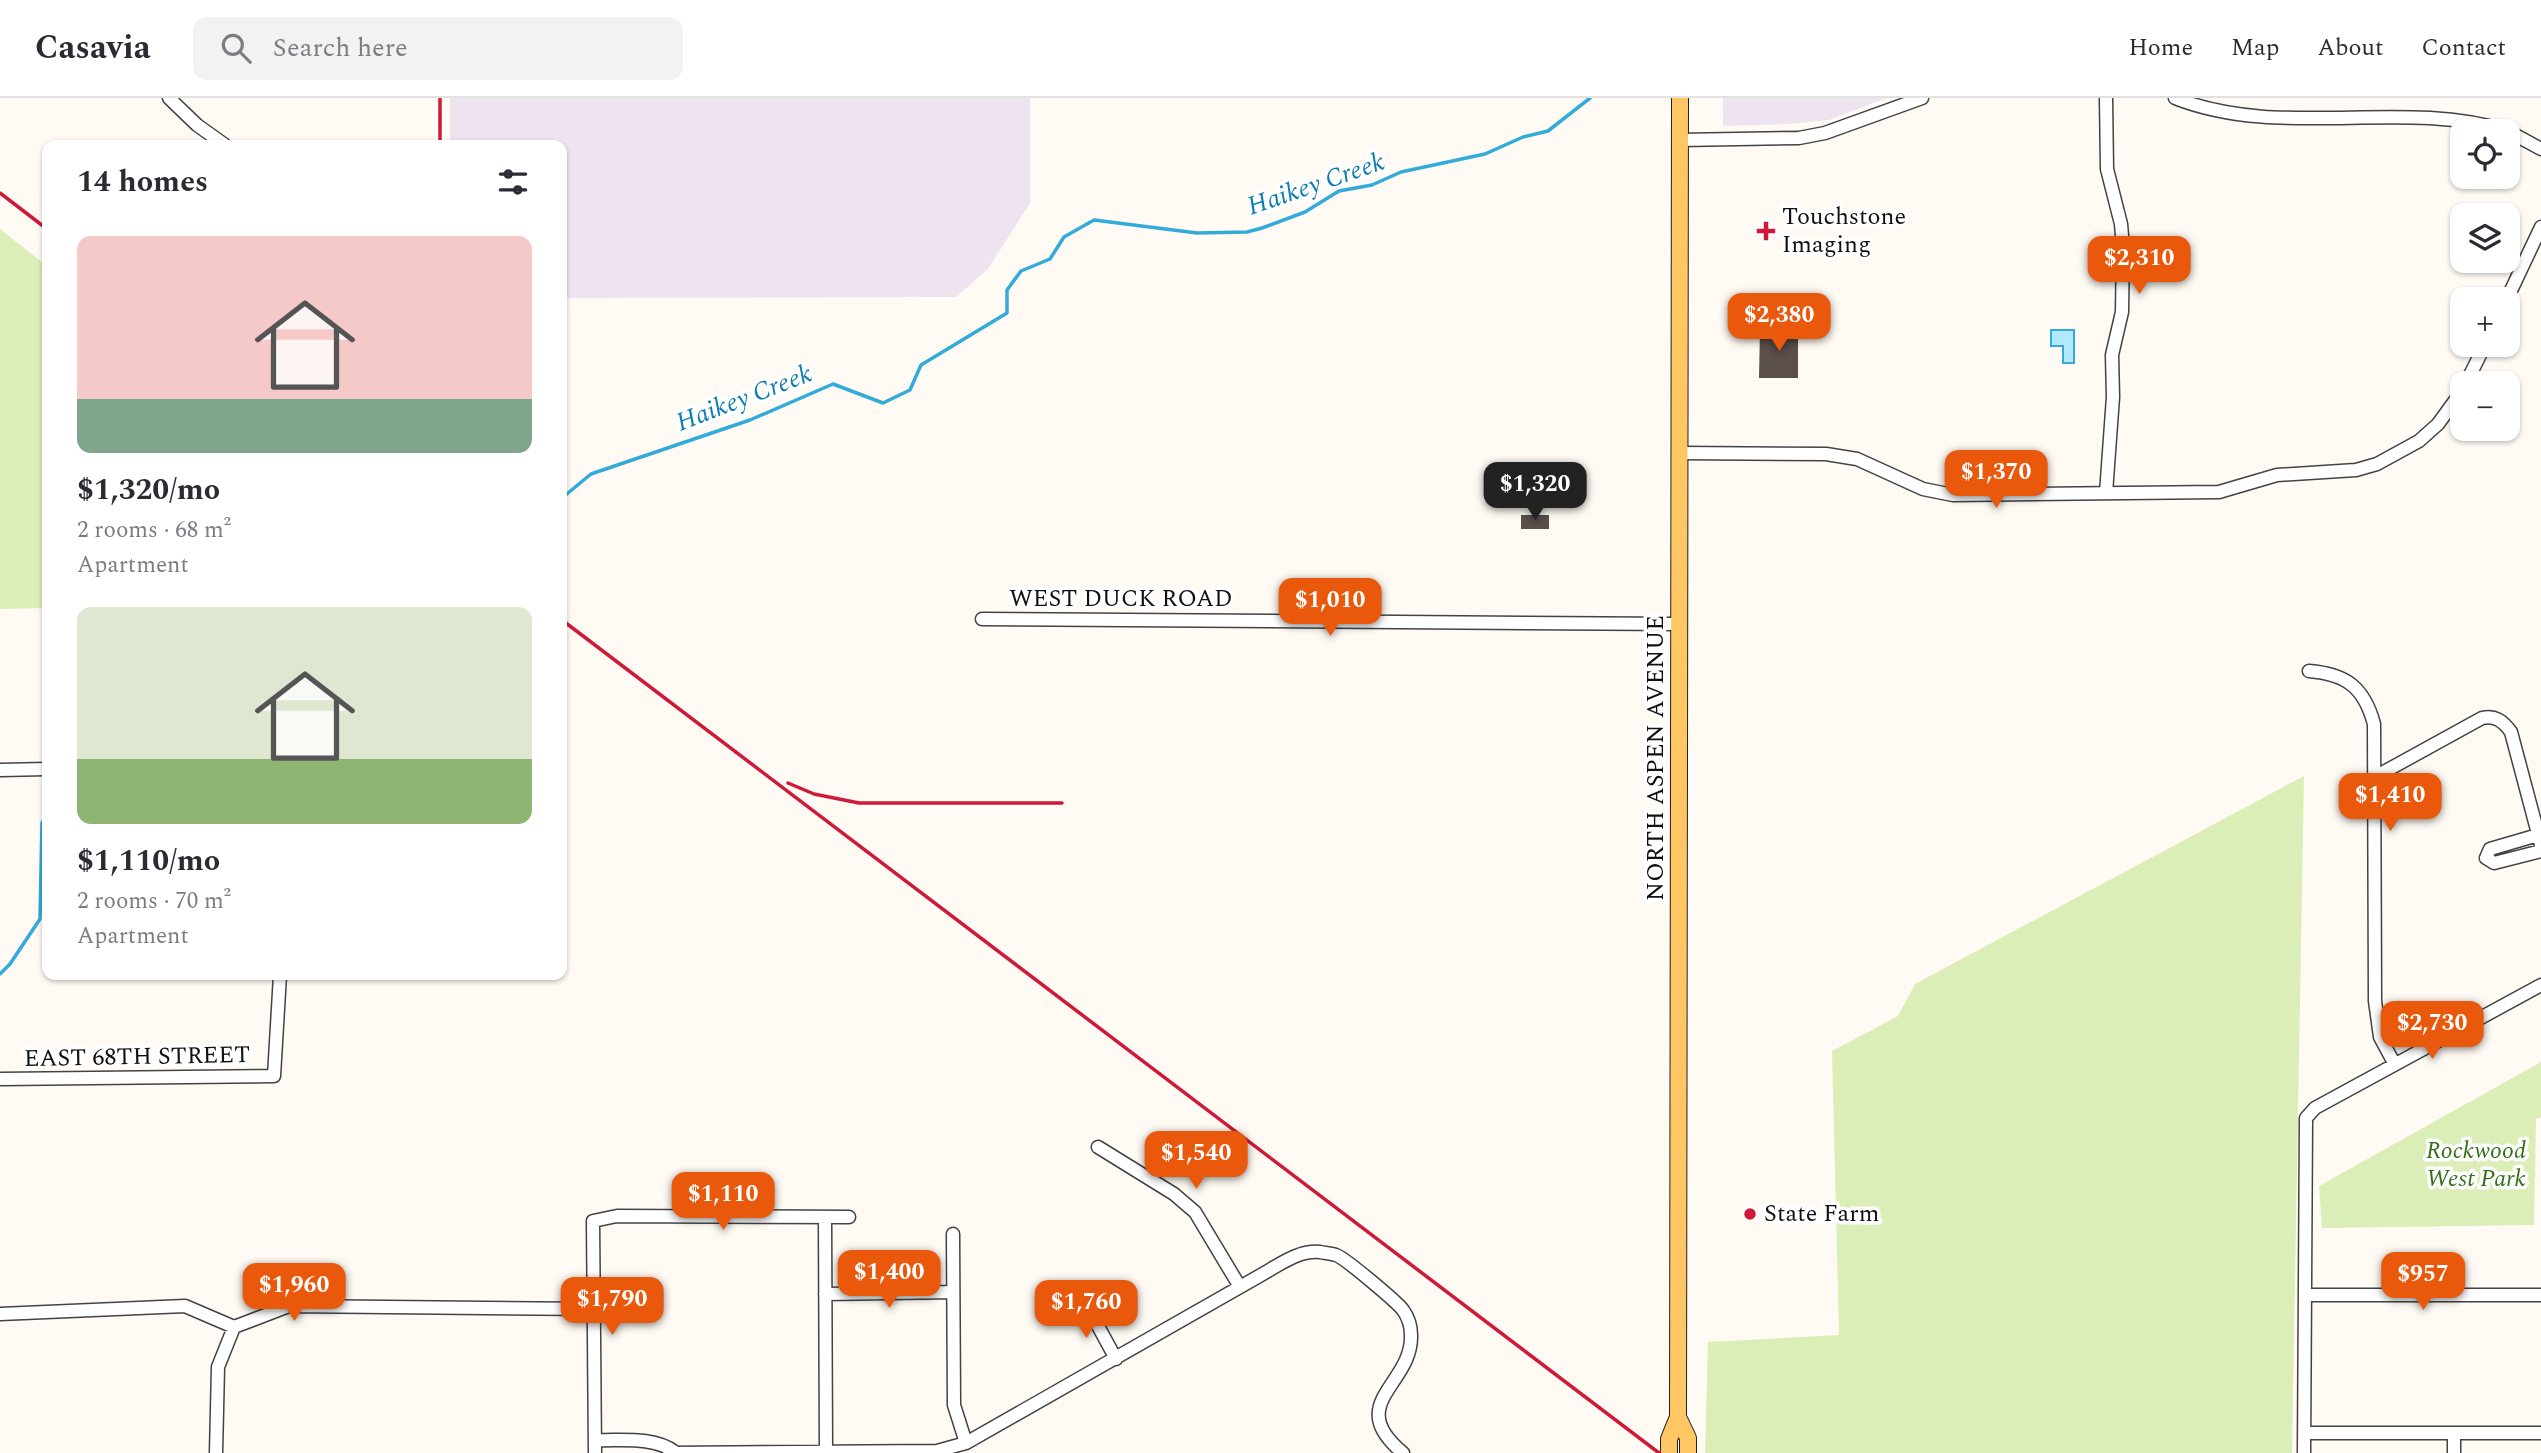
<!DOCTYPE html>
<meta charset="utf-8">
<style>
:root{--surface:#fff;--page:#f2f2f3;--text:#2b2b33;--muted:#7c7c81;--line:#e1e1e2;--accent:#ea580c}
body{margin:0;font-family:Spectral,serif;background:var(--page);color:var(--text);height:100vh;display:flex;flex-direction:column;font-size:26px;white-space:nowrap}
*{box-sizing:border-box;margin:0}
p{font-size:23px;color:var(--muted)}
.icon{flex:none;width:38px;height:38px;fill:none;stroke:currentColor;stroke-width:2;stroke-linecap:round;stroke-linejoin:round}
.map{position:relative;flex:1;overflow:hidden}
.sheet{position:absolute;left:42px;top:42px;width:525px;height:840px;display:flex;flex-direction:column;background:var(--surface);border-radius:14px;box-shadow:0 2px 5px #0004}
.sheet>*{flex:none}
.controls{position:absolute;left:2450px;top:21px;display:grid;gap:14px}
.controls a{display:grid;place-items:center;width:70px;height:70px;border-radius:14px;background:var(--surface);box-shadow:0 2px 5px #0004;font-size:35px}
.price{position:absolute;translate:-50% -60px;padding:0 16px;border-radius:14px;background:var(--accent);color:#fff;font-size:23px;line-height:46px;filter:drop-shadow(0 2px 4px #0008)}
.price::after{content:'';position:absolute;left:50%;top:42px;width:21px;height:16px;margin-left:-10px;background:inherit;clip-path:polygon(0 0,100% 0,50% 100%)}
.price.on{background:#222;color:#fff}
ul{padding:0;list-style:none}
li{display:grid;align-content:center;gap:14px;height:371px;padding:0 35px}
li span{display:grid;place-items:center;height:217px;border-radius:14px;color:#555}
li>.icon{margin-inline-start:auto}
span .icon{width:126px;height:126px;fill:#fffc;stroke-width:1}
li b{font-size:30px}
h2{display:flex;justify-content:space-between;align-items:center;height:84px;padding:0 35px;font-size:30px}
header{display:flex;align-items:center;gap:42px;box-sizing:border-box;height:98px;padding:0 35px;background:var(--surface);border-bottom:2px solid var(--line)}
header strong{font-size:33px}
nav{display:flex;gap:38px;margin-inline-start:auto;font-size:24px}
.search{width:490px;height:63px;background:var(--page);display:flex;align-items:center;gap:18px;box-sizing:border-box;padding:0 24px;border-radius:14px;color:var(--muted);font-size:26px}
.map>svg:first-child{display:block}
</style>
<header>
<strong>Casavia</strong>
<div class="search"><svg class="icon" aria-label="search" viewBox="0 0 24 24"><circle cx="10" cy="10" r="6"/><path d="M15 15l6 6"/></svg>Search here</div>
<nav><a>Home</a><a>Map</a><a>About</a><a>Contact</a></nav>
</header>
<div class="map">
<svg width="2541" height="1355" viewBox="0 0 2541 1355">
<rect width="100%" height="100%" fill="#fffbf4"/>
<path fill="#ede4ef" d="M450,0H1030V105L988,171L956,199L562,200V47H450Z
M1723,0H1887L1829,22L1789,26L1723,28Z"/>
<path fill="#dbeeb8" d="M0,131L47,168V510L0,511Z
M2304,678L2292,1355H1705L1708,1244L1839,1237L1832,953L1898,918L1915,886Z
M2541,964V1019L2536,1021L2534,1127L2322,1130L2319,1088Z"/>
<path fill="#b3e9fc" stroke="#32abda" stroke-width="2" d="M2051,232H2074V265H2063V248H2051Z"/>
<g fill="none" stroke-linecap="round" stroke-linejoin="round">
<path stroke="#32abda" stroke-width="3.5" d="M562,400L591,376L750,322L833,286L883,305L910,292L921,267L1007,215V192L1021,173L1050,161L1064,139L1094,122L1197,135L1247,134L1262,130L1305,114L1339,93L1372,87L1401,74L1485,56L1523,39L1548,33L1590,0
M0,876L10,866L40,821L42,725L47,715"/>
</g>
<path fill="#5a4f4b" d="M1760,230H1798V280H1759Z
M1521,417H1549V431H1521Z"/>
<g fill="none" stroke-linecap="round" stroke-linejoin="round">
<g stroke="#434343" stroke-width="15">
<path id="minor" d="M169,0L197,27L225,47
M2175,0C2281,42 2401,0 2507,33
M2508,33L2541,51
M1680,42L1799,40L1825,35L1922,0
M2507,201L2541,129
M2466,285L2485,247
M1680,355L1826,356L1857,361L1923,391L1953,397L2219,394L2277,377L2356,372L2377,366L2419,343L2438,326L2462,293
M2106,395L2113,299L2112,257L2122,214L2123,149L2121,126L2107,71L2106,0
M982,521L1679,526
M2309,573C2346,576 2364,589 2374,626L2375,903L2380,939L2394,965
M0,672L47,671
M2373,680L2482,620C2495,617 2503,623 2511,634L2541,747
M2538,737L2490,751L2486,760L2494,765L2541,753
M0,981L274,978L280,877
M1098,1049L1174,1096L1195,1114L1240,1189
M825,1119L826,1353
M953,1136L954,1307L966,1345
M825,1196L953,1194
M2305,1197H2541
M1086,1206L1116,1261
M0,1216L185,1208L234,1229L289,1208L595,1211
M2304,1335H2541
M2454,1335V1355
M595,1342C621,1343 653,1338 675,1354
M216,1355L218,1269L234,1229
M595,1355L593,1123L617,1118L849,1119
M669,1355L937,1353L966,1345L1261,1177C1279,1167 1298,1152 1320,1154C1325,1155 1332,1156 1336,1157C1345,1160 1397,1204 1403,1212C1408,1219 1411,1228 1411,1237C1413,1287 1343,1305 1403,1355
M2304,1355L2306,1020L2315,1010L2541,887"/>
</g>
<g stroke="#212121" stroke-width="18">
<path id="major" d="M1678,1319L1688,1340V1355
M1669,1355V1341L1678,1319L1680,0"/>
</g>
<use href="#minor" stroke="#fff" stroke-width="12"/>
<use href="#major" stroke="#ffc664" stroke-width="16"/>
<path stroke="#cf1938" stroke-width="3.5" d="M440,47V0
M0,95L47,131
M562,522L1659,1355
M788,685L814,696L859,705H1062"/>
</g>
<g fill="#cf1938" stroke="#fff" stroke-width="2.5">
<path d="M1762.5 122.5h7v7h7v7h-7v7h-7v-7h-7v-7h7z"/>
<circle cx="1750" cy="1116" r="7"/>
</g>
<g text-anchor="middle" dominant-baseline="central" stroke-width="7" stroke-linejoin="round" paint-order="stroke">
<g font-size="24" fill="#101010" stroke="#fff" text-anchor="start">
<text x="1782" y="119">Touchstone<tspan x="1782" dy="28">Imaging</tspan></text>
<text x="1764" y="1116">State Farm</text>
</g>
<g font-size="24" fill="#101010" stroke="#fff">
<text x="1121" y="501">WEST DUCK ROAD</text>
<text transform="translate(1656 660) rotate(-90)">NORTH ASPEN AVENUE</text>
<text transform="translate(137 959) rotate(-1)">EAST 68TH STREET</text>
</g>
<g font-size="24" font-style="italic" fill="#357019" stroke="#fff">
<text x="2476" y="1053">Rockwood<tspan x="2476" dy="28">West Park</tspan></text>
</g>
<g font-size="26" font-style="italic" fill="#0c7cb0" stroke="#fff">
<text transform="translate(1316 86) rotate(-19)">Haikey Creek</text>
<text transform="translate(744 300) rotate(-21)">Haikey Creek</text>
</g>
</g>
</svg>
<div class="controls">
<a><svg class="icon" aria-label="locate" viewBox="0 0 24 24"><circle cx="12" cy="12" r="6"/><path d="M12 2v4M12 18v4M2 12h4M18 12h4"/></svg></a>
<a><svg class="icon" aria-label="layers" viewBox="0 0 24 24"><path d="M12 4l9 5-9 5-9-5zM3 14l9 5 9-5"/></svg></a>
<a>+</a>
<a>−</a>
</div>
<b class="price" style="left:2139px;top:198px">$2,310</b>
<b class="price" style="left:1779px;top:255px">$2,380</b>
<b class="price" style="left:1996px;top:412px">$1,370</b>
<b class="price on" style="left:1535px;top:424px">$1,320</b>
<b class="price" style="left:1330px;top:540px">$1,010</b>
<b class="price" style="left:2390px;top:735px">$1,410</b>
<b class="price" style="left:2432px;top:963px">$2,730</b>
<b class="price" style="left:1196px;top:1093px">$1,540</b>
<b class="price" style="left:723px;top:1134px">$1,110</b>
<b class="price" style="left:889px;top:1212px">$1,400</b>
<b class="price" style="left:2423px;top:1214px">$957</b>
<b class="price" style="left:294px;top:1225px">$1,960</b>
<b class="price" style="left:612px;top:1239px">$1,790</b>
<b class="price" style="left:1086px;top:1242px">$1,760</b>
<section class="sheet">
<h2>14 homes<svg class="icon" aria-label="filters" viewBox="0 0 24 24"><path d="M4 7h16M4 17h16"/><circle cx="9" cy="7" r="2"/><circle cx="15" cy="17" r="2"/></svg></h2>
<ul>
<li><span style="background:linear-gradient(#f6c9c9 75%,#7fa58c 0)"><svg class="icon" aria-label="home" viewBox="0 0 24 24"><path d="M3 11l9-7 9 7M6 9v11h12V9"/></svg></span><div><b>$1,320/mo</b><p>2 rooms · 68 m²</p><p>Apartment</p></div></li>
<li><span style="background:linear-gradient(#dfe7d0 70%,#8fb573 0)"><svg class="icon" aria-label="home" viewBox="0 0 24 24"><path d="M3 11l9-7 9 7M6 9v11h12V9"/></svg></span><div><b>$1,110/mo</b><p>2 rooms · 70 m²</p><p>Apartment</p></div></li>
</ul>
</section>
</div>
